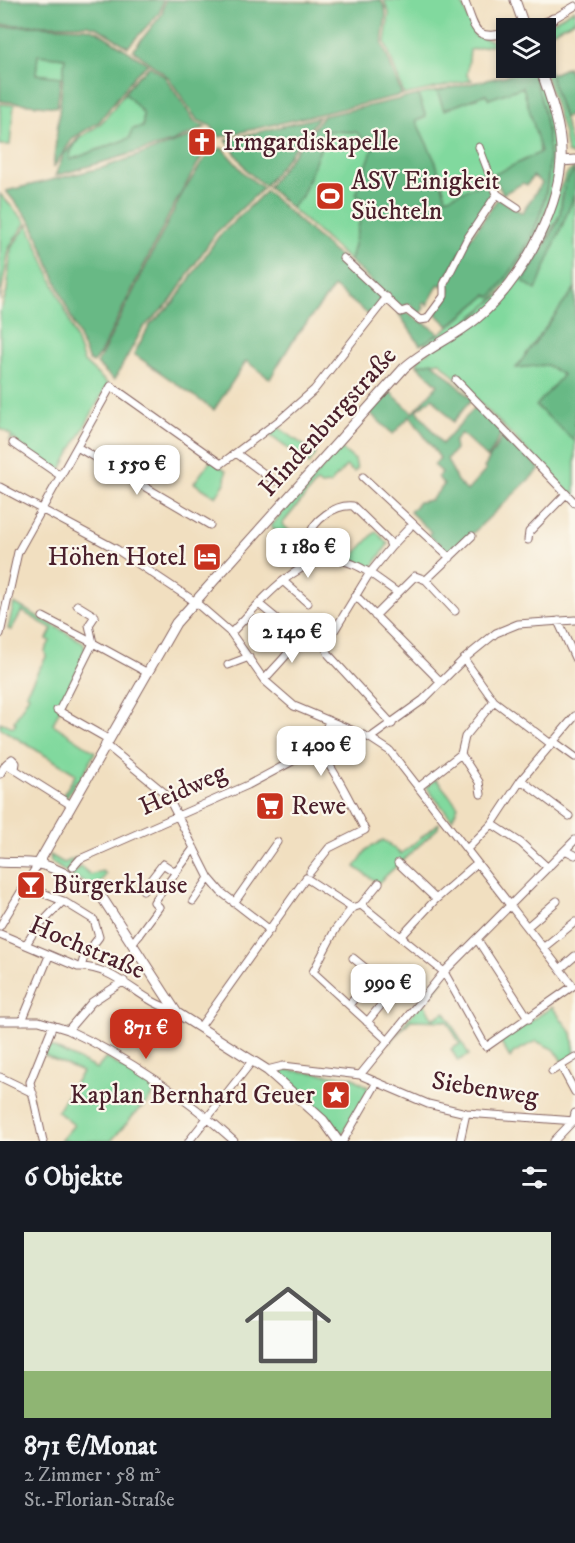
<!DOCTYPE html>
<html lang="de">
<meta charset="utf-8">
<style>
:root{--surface:#171b24;--page:#242831;--text:#f1f3f6;--muted:#9ea1a6;--accent:#c8321e}
body{margin:0;font-family:"IM FELL DW Pica",serif;background:var(--page);color:var(--text);height:100vh;display:flex;flex-direction:column;font-size:22px;white-space:nowrap}
*{box-sizing:border-box;margin:0}
p{font-size:20px;color:var(--muted)}
.icon{flex:none;width:33px;height:33px;fill:none;stroke:currentColor;stroke-width:2;stroke-linecap:round;stroke-linejoin:round}
.map{position:relative;height:1141px;overflow:hidden}
.side{display:flex;flex-direction:column;background:var(--surface);flex:1}
.side>*{flex:none}
.controls{position:absolute;left:496px;top:18px;display:grid;gap:12px}
.controls a{display:grid;place-items:center;width:60px;height:60px;border-radius:0px;background:var(--surface);box-shadow:0 3px 9px #0003;font-size:30px}
.price{position:absolute;translate:-50% -51px;padding:0 14px;border-radius:12px;background:#fff;color:#222;font-size:20px;line-height:39px;filter:drop-shadow(0 2px 3px #0008)}
.price::after{content:'';position:absolute;left:50%;top:36px;width:18px;height:14px;margin-left:-9px;background:inherit;clip-path:polygon(0 0,100% 0,50% 100%)}
.price.selected{background:var(--accent);color:#fff}
ul{padding:0;list-style:none}
li{display:grid;align-content:center;gap:12px;height:318px;padding:0 24px}
li span{display:grid;place-items:center;height:186px;border-radius:0px;color:#555}
li>.icon{margin-inline-start:auto}
span .icon{width:108px;height:108px;fill:#fffc;stroke-width:1}
li b{font-size:26px}
h2{display:flex;justify-content:space-between;align-items:center;height:72px;padding:0 24px;font-size:26px}
.map>svg:first-child{display:block}
</style>
<div class="map">
<svg width="575" height="1141" viewBox="0 0 575 1141">
<rect width="100%" height="100%" fill="#fbf7ec"/>
<filter id="ink" filterUnits="userSpaceOnUse"><feTurbulence type="fractalNoise" baseFrequency=".0167" numOctaves="2"/><feDisplacementMap in="SourceGraphic" scale="12" xChannelSelector="R" yChannelSelector="G"/><feConvolveMatrix kernelMatrix="1 2 1 2 8 2 1 2 1" color-interpolation-filters="sRGB"/></filter>
<filter id="wash" filterUnits="userSpaceOnUse"><feTurbulence type="fractalNoise" baseFrequency=".008" numOctaves="4" result="noise"/><feDisplacementMap in="SourceGraphic" scale="24" xChannelSelector="R" yChannelSelector="G"/><feGaussianBlur stdDeviation="1.35" result="paint"/><feColorMatrix in="noise" values="0 0 0 0 0 0 0 0 0 0 0 0 0 0 0 0 0 1.4 0 .05"/><feComposite in="paint" operator="in"/></filter>
<g filter="url(#wash)">
<rect width="100%" height="100%" fill="#f1dfc0"/>
<path fill="#81d99e" stroke="#667c64" stroke-width="1.5" d="M384,0H461L475,36L492,41L507,38V41L470,50L467,76L472,80L404,95L385,42L389,13Z
M575,9V20L546,35L550,75L575,156L567,153L564,134L544,68V27Z
M38,55L65,58L63,78L36,74Z
M536,69C543,88 550,107 554,126C566,199 524,275 470,321C457,331 440,339 426,347L425,342L448,328L487,295L492,296C554,224 563,158 532,70Z
M523,87L538,136L540,154L493,175L487,183L446,198L436,163L416,121L426,117L418,95L437,91L444,110L486,94L489,98Z
M123,95H127L143,113V127L133,129L130,138L70,160C70,136 89,135 102,122C110,114 116,104 123,95Z
M0,104L14,105L10,145H0Z
M327,131L356,132L374,148L356,195L370,204L360,220L350,261L291,208L302,196Z
M575,167L562,195L560,214L523,281L536,289L575,194V288L517,367L547,365L563,375L537,406L575,441V499L440,362L417,365L418,360L511,286L567,174Z
M0,194L26,222L9,248L0,301Z
M28,224L68,317L84,362L108,384L59,473L19,446L15,439L9,440L12,436L0,428V312L7,291L11,248Z
M278,427L316,454L309,464L268,434Z
M340,448L355,460L357,469L354,472L346,466L330,484L321,485L317,482L282,524L300,541L306,542L310,556L284,539L271,526Z
M211,460L226,471L225,483L216,497L194,483Z
M376,531L388,544L371,569L353,560L354,555Z
M14,603L83,642L86,652L53,724L95,752L80,780L76,781L66,798L63,795L76,774L0,728V722L13,727L16,723L14,722L29,695L26,693L46,657L45,651L50,641L47,639L52,629L22,611L11,630L8,629Z
M436,779L458,806L452,819L426,787Z
M439,823L438,828L378,883L355,867L367,849L383,840L401,854Z
M50,855L64,863L75,858L68,868L73,873L81,867L91,875L102,871L106,874L98,887L102,890L73,877L51,862Z
M440,979L444,980L424,1003L433,1019L445,1012L469,1055L458,1061L451,1049L460,1044L447,1021L411,1020L389,1043Z
M552,1007L572,1033L575,1055L563,1063L555,1050L536,1041L513,1053L510,1058L500,1041Z
M48,1045L97,1069L106,1058L157,1088L143,1108L141,1107L111,1141H60L74,1125L57,1111L82,1072L44,1055Z
M287,1070L352,1077L368,1087L367,1094L341,1135L331,1119L280,1075L282,1071Z"/>
<path fill="#68b985" stroke="#596c58" stroke-width="1.5" d="M0,0H163L160,12L128,47L98,28L87,25H0Z
M165,0L326,2L380,0C393,13 380,30 383,45L402,95L220,137L211,126L197,120L168,77L133,50L162,14Z
M34,26L86,28L97,31L148,64L135,75L99,122L73,138L53,168L65,58L38,55L36,74L61,77L57,107L0,101V27Z
M150,66L165,77L195,122L206,127L172,142L55,176L64,154L81,135L70,153V160L130,138L132,129L143,127V113L127,95H123L135,79Z
M568,67L575,83V113L564,118L550,75Z
M532,70C563,158 553,224 491,297L487,295L449,326L435,313L450,291L447,282L461,252L498,198L522,213L542,183L533,176L527,185L523,183L503,194L493,175L541,152L523,87L489,99L486,94L444,110L437,91Z
M418,95L426,117L416,121L436,163L446,198L491,180L494,190L442,286L439,284L427,305L425,302L422,304L424,308L419,315L411,304L399,307L350,261L360,220L370,204L356,195L373,148L356,132L327,131L302,196L291,208L268,187L323,116Z
M319,117L265,186L248,172L226,140Z
M196,135L197,153L205,151L172,209L100,354L93,363L89,361L32,223L6,191L105,167Z
M222,148L246,175L263,188L215,234L170,302L143,328L114,380L97,364L182,194L208,153Z
M575,171V194L536,290L523,281C531,270 557,226 560,214C563,199 561,182 575,171Z
M266,191L384,297L369,315L334,287L292,342L270,379L246,361L214,410L134,354L150,325L174,302L218,237Z
M575,288V441L536,406L563,375L547,365L516,368Z
M409,313C420,323 430,324 439,334L420,345L399,314Z
M432,362L472,399L453,422L433,398L417,410L442,444L478,404L503,430L488,458L461,433L454,442L455,450L447,459L457,481L467,491L486,470L484,468L505,432L540,469L451,554L429,535L431,532L410,512L419,502L431,500L444,485L438,477L442,472L434,465L440,458L410,416L393,434L370,413L389,391L413,413L438,385L417,365Z"/>
</g>
<g filter="url(#ink)">
<g fill="none" stroke-linecap="round" stroke-linejoin="round">
<g stroke="#84625f" stroke-width="9">
<path id="minor" d="M464,0C476,28 472,41 507,33
M528,28L553,19L575,6
M497,194L518,208
M343,258L401,312L407,310L420,320L427,319L444,296V284L467,239L497,194L479,147
M456,380L575,503
M13,443L61,476
M77,447L210,525
M236,453L274,481
M363,477L450,558
M0,487L116,549L194,601L231,633L264,680L294,706L370,738L390,751L573,986L486,1047L444,972L361,905L352,908L306,878L200,1027
M528,540L529,532L566,494
M391,547L409,528
M315,561C312,554 307,546 309,538C312,520 336,504 353,506L389,541L391,547L369,574L325,646L329,655L392,724
M426,580L455,611
M284,582L308,603
M356,596L441,682
M77,605L95,616L89,625L93,643L146,672
M260,605L277,619
M375,616L415,576L426,580L472,536
M43,617L93,643L59,711
M558,621L575,658
M231,633C260,604 300,548 347,562C365,567 383,583 398,593
M0,634L18,552L111,386L221,464L281,419L314,390L387,297
M464,659L494,701L531,729
M228,665L249,657
M264,680C274,668 295,648 300,636
M57,710L108,739
M534,731L551,744
M370,738L423,700L464,659L496,633L518,624L575,620
M553,741L575,757
M105,744L167,795L209,878L221,892L270,930
M461,754L479,782L481,794
M6,764L12,759L16,763L15,769
M0,774L6,764L71,805
M521,780L569,816
M419,787L461,754L465,737L494,701
M492,824L521,843L548,868
M467,849L492,824L521,780L575,716
M565,850L575,855
M398,863L436,899
M73,867L80,859L248,785L317,748L329,722
M310,872L329,848L365,830C350,801 337,773 317,748
M25,886L63,901L94,920L99,937L84,957L81,967
M143,890L163,864L175,872
M193,901L209,878
M234,903L277,842
M361,905L379,883
M352,908L335,930L313,972L387,1040
M0,926L38,864
M527,927L557,901
M0,934L78,967C116,965 140,1003 175,1010
M401,937L436,899L477,863
M477,939L529,1019
M27,943L35,930L63,901
M132,944L159,907L154,902L194,848
M543,948L575,922
M560,969L575,956
M349,1005L374,975L353,958
M0,1021H39L68,1030L92,1002L124,981
M22,1021L49,956
M367,1022L390,994
M68,1030C126,1057 187,1098 234,1141
M561,1066L575,1092
M267,1070L283,1066L360,1075L428,1104L466,1113L575,1121
M552,1071L575,1057
M360,1075L444,972L575,840
M0,1077L33,1093
M43,1141L30,1082L53,1025
M189,1141L253,1060
M343,1141L376,1084
M460,1141L466,1113
M554,1141L573,1121L575,1113"/>
</g>
<g stroke="#84625f" stroke-width="11">
<path id="major" d="M515,0L525,28
M541,28L553,19
M561,161L575,160
M0,862C12,863 27,862 39,864C58,867 88,887 103,899L177,1013L267,1070L323,1120L338,1141
M38,864L176,623L404,368C426,348 453,338 476,319C518,285 557,216 561,161C563,131 550,95 540,68"/>
</g>
<use href="#minor" stroke="#fff" stroke-width="7"/>
<use href="#major" stroke="#fff" stroke-width="9"/>
</g>
</g>
<defs>
<g id="church-square" transform="scale(1.5)"><rect x="-9" y="-9" width="18" height="18" rx="4" fill="#c8321e" stroke="#fbf7ec"/><path d="M-1.2-6h2.4v3.5h3.3v2.4h-3.3V6h-2.4V-.1h-3.3v-2.4h3.3Z" fill="#fff"/></g>
<g id="stadium-square" transform="scale(1.5)"><rect x="-9" y="-9" width="18" height="18" rx="4" fill="#c8321e" stroke="#fbf7ec"/><path d="M0-5a6.5 5 0 1 0 0 10a6.5 5 0 1 0 0-10ZM-3.5-1.8h7v3.6h-7Z" fill="#fff"/></g>
<g id="hotel-square" transform="scale(1.5)"><rect x="-9" y="-9" width="18" height="18" rx="4" fill="#c8321e" stroke="#fbf7ec"/><path d="M-6-4.5h1.5V1H6V5H4.5V3h-9V5H-6ZM-4 0a1.8 1.8 0 1 1 3.6 0ZM.5 0V-2.5h3Q6-2.5 6 0Z" fill="#fff"/></g>
<g id="supermarket-square" transform="scale(1.5)"><rect x="-9" y="-9" width="18" height="18" rx="4" fill="#c8321e" stroke="#fbf7ec"/><path d="M-6-5.5h2.5l.6 2H6L4.5 2H-2.5L-4.4-4H-6ZM-1.5 3.2a1.3 1.3 0 1 0 .1 0ZM3 3.2a1.3 1.3 0 1 0 .1 0Z" fill="#fff"/></g>
<g id="bar-square" transform="scale(1.5)"><rect x="-9" y="-9" width="18" height="18" rx="4" fill="#c8321e" stroke="#fbf7ec"/><path d="M-6-5H6L.8 .8V4.5H3.5V6h-7V4.5H-.8V.8Z" fill="#fff"/></g>
<g id="sight-square" transform="scale(1.5)"><rect x="-9" y="-9" width="18" height="18" rx="4" fill="#c8321e" stroke="#fbf7ec"/><path d="M0-6L1.8-2.2L6-1.7L2.9 1.2L3.7 5.4L0 3.3L-3.7 5.4L-2.9 1.2L-6-1.7L-1.8-2.2Z" fill="#fff"/></g>
</defs>
<g fill-rule="evenodd">
<use href="#church-square" x="202" y="142"/>
<use href="#stadium-square" x="330" y="196"/>
<use href="#hotel-square" x="207" y="557"/>
<use href="#supermarket-square" x="270" y="806"/>
<use href="#bar-square" x="31" y="885"/>
<use href="#sight-square" x="336" y="1095"/>
</g>
<g text-anchor="middle" dominant-baseline="central" stroke-width="4.5" stroke-linejoin="round" paint-order="stroke">
<g font-size="26" fill="#4a1f2b" stroke="#fbf7ec" text-anchor="start">
<text x="223" y="142">Irmgardiskapelle</text>
<text x="351" y="181">ASV Einigkeit<tspan x="351" dy="30">Süchteln</tspan></text>
<text x="186" y="557" text-anchor="end">Höhen Hotel</text>
<text x="291" y="806">Rewe</text>
<text x="52" y="885">Bürgerklause</text>
<text x="315" y="1095" text-anchor="end">Kaplan Bernhard Geuer</text>
</g>
<g font-size="26" fill="#4a1f2b" stroke="#fbf7ec">
<text transform="translate(328 422) rotate(-48)">Hindenburgstraße</text>
<text transform="translate(183 790) rotate(-24)">Heidweg</text>
<text transform="translate(87 948) rotate(23)">Hochstraße</text>
<text transform="translate(485 1089) rotate(9)">Siebenweg</text>
</g>
</g>
</svg>
<div class="controls">
<a><svg class="icon" aria-label="layers" viewBox="0 0 24 24"><path d="M12 4l9 5-9 5-9-5zM3 14l9 5 9-5"/></svg></a>
</div>
<b class="price" style="left:137px;top:496px">1 550 €</b>
<b class="price" style="left:308px;top:579px">1 180 €</b>
<b class="price" style="left:292px;top:664px">2 140 €</b>
<b class="price" style="left:321px;top:777px">1 400 €</b>
<b class="price" style="left:388px;top:1015px">990 €</b>
<b class="price selected" style="left:146px;top:1060px">871 €</b>
</div>
<section class="side">
<h2>6 Objekte<svg class="icon" aria-label="filters" viewBox="0 0 24 24"><path d="M4 7h16M4 17h16"/><circle cx="9" cy="7" r="2"/><circle cx="15" cy="17" r="2"/></svg></h2>
<ul>
<li><span style="background:linear-gradient(#dfe7d0 75%,#8fb573 0)"><svg class="icon" aria-label="home" viewBox="0 0 24 24"><path d="M3 11l9-7 9 7M6 9v11h12V9"/></svg></span><div><b>871 €/Monat</b><p>2 Zimmer · 58 m²</p><p>St.-Florian-Straße</p></div></li>
</ul>
</section>
